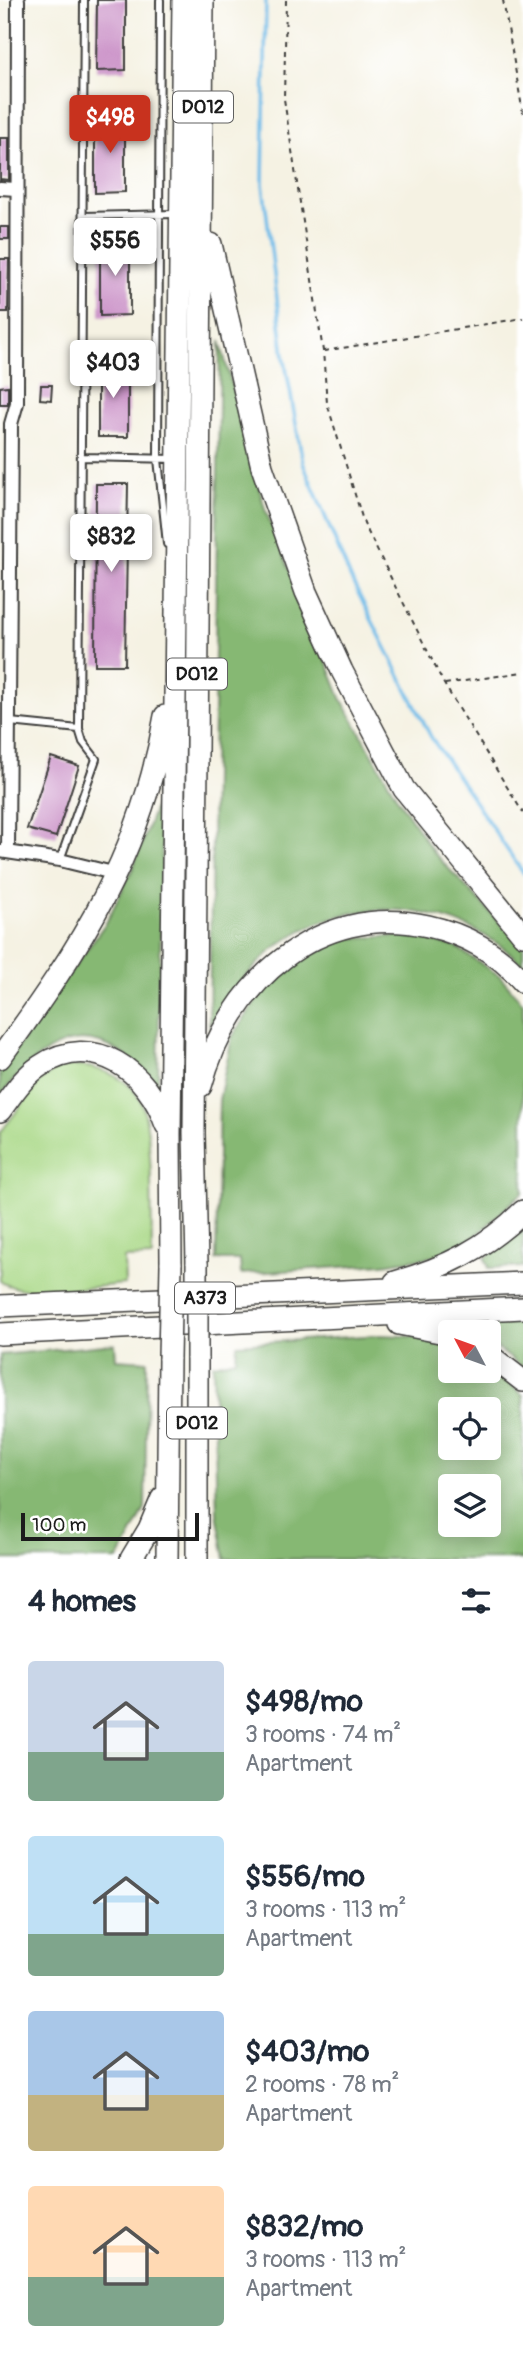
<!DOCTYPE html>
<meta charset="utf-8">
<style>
:root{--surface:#fff;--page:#f6f6f7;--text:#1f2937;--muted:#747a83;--accent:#c8321e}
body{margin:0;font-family:Pangolin,sans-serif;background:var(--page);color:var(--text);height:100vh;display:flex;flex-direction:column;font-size:26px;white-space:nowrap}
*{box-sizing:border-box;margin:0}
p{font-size:23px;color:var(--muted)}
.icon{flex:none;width:38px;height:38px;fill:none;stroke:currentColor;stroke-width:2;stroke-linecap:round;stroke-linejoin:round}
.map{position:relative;height:1559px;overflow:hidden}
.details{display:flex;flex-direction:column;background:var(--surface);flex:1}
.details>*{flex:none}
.needle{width:46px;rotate:311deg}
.fabs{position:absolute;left:438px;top:1320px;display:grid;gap:14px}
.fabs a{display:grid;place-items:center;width:63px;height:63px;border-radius:7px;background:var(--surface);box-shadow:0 4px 18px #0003;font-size:35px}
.scale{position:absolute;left:21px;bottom:18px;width:178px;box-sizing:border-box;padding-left:7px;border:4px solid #1c1c1c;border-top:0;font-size:19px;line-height:24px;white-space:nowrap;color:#1c1c1c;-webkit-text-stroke:5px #fff;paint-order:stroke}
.price{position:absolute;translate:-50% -60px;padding:0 16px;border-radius:7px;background:#fff;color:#222;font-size:23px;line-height:46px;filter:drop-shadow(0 2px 4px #0008)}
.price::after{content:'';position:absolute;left:50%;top:42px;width:21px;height:16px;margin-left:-10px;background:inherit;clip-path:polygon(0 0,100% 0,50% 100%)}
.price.on{background:var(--accent);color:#fff}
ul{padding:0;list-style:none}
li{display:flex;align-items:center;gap:21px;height:175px;padding:0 28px}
li span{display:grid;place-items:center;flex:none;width:196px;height:140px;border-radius:7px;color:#555}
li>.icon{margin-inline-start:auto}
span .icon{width:84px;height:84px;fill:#fffc;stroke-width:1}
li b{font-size:30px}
h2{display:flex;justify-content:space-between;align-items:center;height:84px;padding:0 28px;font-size:30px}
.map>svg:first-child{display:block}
</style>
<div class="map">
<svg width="523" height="1559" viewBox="0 0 523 1559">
<rect width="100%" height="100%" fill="#fff"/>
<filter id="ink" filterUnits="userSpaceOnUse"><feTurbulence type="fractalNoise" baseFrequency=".0143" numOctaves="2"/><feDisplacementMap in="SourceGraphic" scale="14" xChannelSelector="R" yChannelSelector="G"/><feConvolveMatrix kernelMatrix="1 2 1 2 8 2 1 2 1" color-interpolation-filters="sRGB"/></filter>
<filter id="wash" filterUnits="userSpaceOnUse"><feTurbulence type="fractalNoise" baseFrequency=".00686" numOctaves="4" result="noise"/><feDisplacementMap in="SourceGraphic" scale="28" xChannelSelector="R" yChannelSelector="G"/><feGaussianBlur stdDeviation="1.57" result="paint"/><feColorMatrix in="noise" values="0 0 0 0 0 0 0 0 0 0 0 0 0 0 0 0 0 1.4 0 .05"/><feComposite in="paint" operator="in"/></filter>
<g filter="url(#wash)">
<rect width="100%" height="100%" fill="#f5f2e3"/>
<path fill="#a9d886" stroke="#627a51" stroke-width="2" d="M81,1066C103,1069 129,1078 140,1100C154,1127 151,1222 152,1257L124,1258L125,1284C94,1286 24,1299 0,1281V1133L40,1081L59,1067Z"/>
<path fill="#86b873" stroke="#516a48" stroke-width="2" fill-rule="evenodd" d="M220,341L265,509L342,700L398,799L434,853L523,947V965C463,904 359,891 287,939C254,961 232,994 209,1026Z
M163,785L158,1085C97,1018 54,1030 0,1096V1072L107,921L133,868Z
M405,936L454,946L500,976L523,1003V1192L476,1236L437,1256L383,1264L241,1274L240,1260H216L219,1100L232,1037L263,991L301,958L348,938Z
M523,1230V1267L489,1268L485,1258Z
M523,1322V1368L488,1341V1332H480L482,1324Z
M381,1335L423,1337L449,1344L450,1370H488V1366L523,1395V1559H225L217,1513L213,1364L236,1359L237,1344ZM450,1409H488V1447H450ZM450,1486H488V1524H450Z
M115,1344L116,1359L147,1361L145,1509L119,1559H0V1355Z"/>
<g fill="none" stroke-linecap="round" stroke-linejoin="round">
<path stroke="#6ebbe8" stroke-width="3.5" d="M266,0L263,184L284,356L303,463L351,579L431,737L523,873"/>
</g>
<g id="blocks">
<path fill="#cd97ca" d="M97,0H126V70L96,71Z
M95,118H125V192L95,193Z
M0,138H9V180L0,179Z
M0,227H9V239H0Z
M100,240L130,241V315L100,316Z
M0,259H9L8,312H0Z
M98,362H128V437H98Z
M41,385H52L51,400L40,399Z
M8,386V404H0V387Z
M96,484H128L125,665H95Z
M51,757L79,766L56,837L27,829Z"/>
</g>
</g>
<g filter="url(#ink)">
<use href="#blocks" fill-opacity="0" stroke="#3d3c3a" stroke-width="2"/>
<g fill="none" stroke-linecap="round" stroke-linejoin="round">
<g stroke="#3d3c3a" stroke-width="10">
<path id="service" d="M160,0L158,459L167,544
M84,216L176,214
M83,457L175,459
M10,722L79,729
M60,860L96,759L83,742L79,729L84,0"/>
</g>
<g stroke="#3d3c3a" stroke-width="16">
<path id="minor" d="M0,188L16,189
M0,851L60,860L117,874
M8,852L11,424L17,403L18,0"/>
</g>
<g stroke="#3d3c3a" stroke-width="24">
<path id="trunk" d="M211,244L262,467L306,592L342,671L404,789L523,935
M0,1058C81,947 142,853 165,716
M201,1086C228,984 318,901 428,926C465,934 499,953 523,982
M0,1111C12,1095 23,1077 40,1066C94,1030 148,1072 166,1125
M171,1264L170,1135L183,0
M197,1264L194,1133L203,0
M395,1282C445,1268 486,1248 523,1211
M0,1306L523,1283
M399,1324L450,1334
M0,1334L523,1308
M488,1354L523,1381
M131,1559L149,1529L162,1498
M167,1559L169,1358
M197,1559V1358"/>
</g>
<path stroke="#3d3c3a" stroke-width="2" stroke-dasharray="5 5" stroke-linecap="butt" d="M286,0L284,99L323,351L327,403L364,524L444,684L523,813
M503,0L523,113
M324,351L523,318
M445,684L523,672"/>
<use href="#service" stroke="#fff" stroke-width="6"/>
<use href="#minor" stroke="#fff" stroke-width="12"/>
<use href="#trunk" stroke="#fff" stroke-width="21"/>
<g stroke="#3d3c3a" stroke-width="24" stroke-linecap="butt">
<path id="trunk-bridge" d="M197,1264V1358
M169,1358L171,1264"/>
</g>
<use href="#trunk-bridge" stroke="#fff" stroke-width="21"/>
</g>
</g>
<g text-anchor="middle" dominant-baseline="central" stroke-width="7" stroke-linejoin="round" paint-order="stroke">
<g fill="#fff" stroke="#606060" stroke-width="2">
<rect x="173" y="91.5" width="60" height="31" rx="5"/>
<rect x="167" y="658.5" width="60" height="31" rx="5"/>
<rect x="175" y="1282.5" width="60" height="31" rx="5"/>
<rect x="167" y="1407.5" width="60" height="31" rx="5"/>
</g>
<g font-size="19" font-weight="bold" fill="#1c1c1c">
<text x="203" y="107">D012</text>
<text x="197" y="674">D012</text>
<text x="205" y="1298">A373</text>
<text x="197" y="1423">D012</text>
</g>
</g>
</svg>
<div class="fabs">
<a><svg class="needle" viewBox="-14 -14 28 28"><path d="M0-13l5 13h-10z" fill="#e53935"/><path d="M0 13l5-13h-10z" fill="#747a83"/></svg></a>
<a><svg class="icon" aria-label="locate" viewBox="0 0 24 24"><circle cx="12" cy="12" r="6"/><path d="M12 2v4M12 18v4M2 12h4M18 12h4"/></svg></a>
<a><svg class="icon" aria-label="layers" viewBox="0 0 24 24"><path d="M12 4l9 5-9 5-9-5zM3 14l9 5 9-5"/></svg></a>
</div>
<div class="scale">100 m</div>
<b class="price on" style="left:110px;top:155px">$498</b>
<b class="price" style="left:115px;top:278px">$556</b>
<b class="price" style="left:113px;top:400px">$403</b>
<b class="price" style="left:111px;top:574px">$832</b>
</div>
<section class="details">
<h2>4 homes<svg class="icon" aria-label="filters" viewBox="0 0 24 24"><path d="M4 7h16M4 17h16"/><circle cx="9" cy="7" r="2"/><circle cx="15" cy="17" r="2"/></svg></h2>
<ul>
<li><span style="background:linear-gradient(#c9d6e8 65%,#7fa58c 0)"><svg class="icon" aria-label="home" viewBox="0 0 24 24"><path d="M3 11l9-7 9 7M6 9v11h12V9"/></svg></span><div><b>$498/mo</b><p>3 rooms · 74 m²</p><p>Apartment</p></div></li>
<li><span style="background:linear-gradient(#bfe0f5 70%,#7fa58c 0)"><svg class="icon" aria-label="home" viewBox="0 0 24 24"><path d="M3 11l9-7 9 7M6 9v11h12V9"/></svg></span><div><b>$556/mo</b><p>3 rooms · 113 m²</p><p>Apartment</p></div></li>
<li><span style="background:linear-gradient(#a9c7e8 60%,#c2b280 0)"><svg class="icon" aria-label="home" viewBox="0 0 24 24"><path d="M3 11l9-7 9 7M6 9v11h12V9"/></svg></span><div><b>$403/mo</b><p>2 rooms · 78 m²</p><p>Apartment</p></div></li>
<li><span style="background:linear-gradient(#ffd9b3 65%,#7fa58c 0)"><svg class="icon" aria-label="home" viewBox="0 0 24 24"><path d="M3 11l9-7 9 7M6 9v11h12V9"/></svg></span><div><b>$832/mo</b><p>3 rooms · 113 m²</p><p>Apartment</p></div></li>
</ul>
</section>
